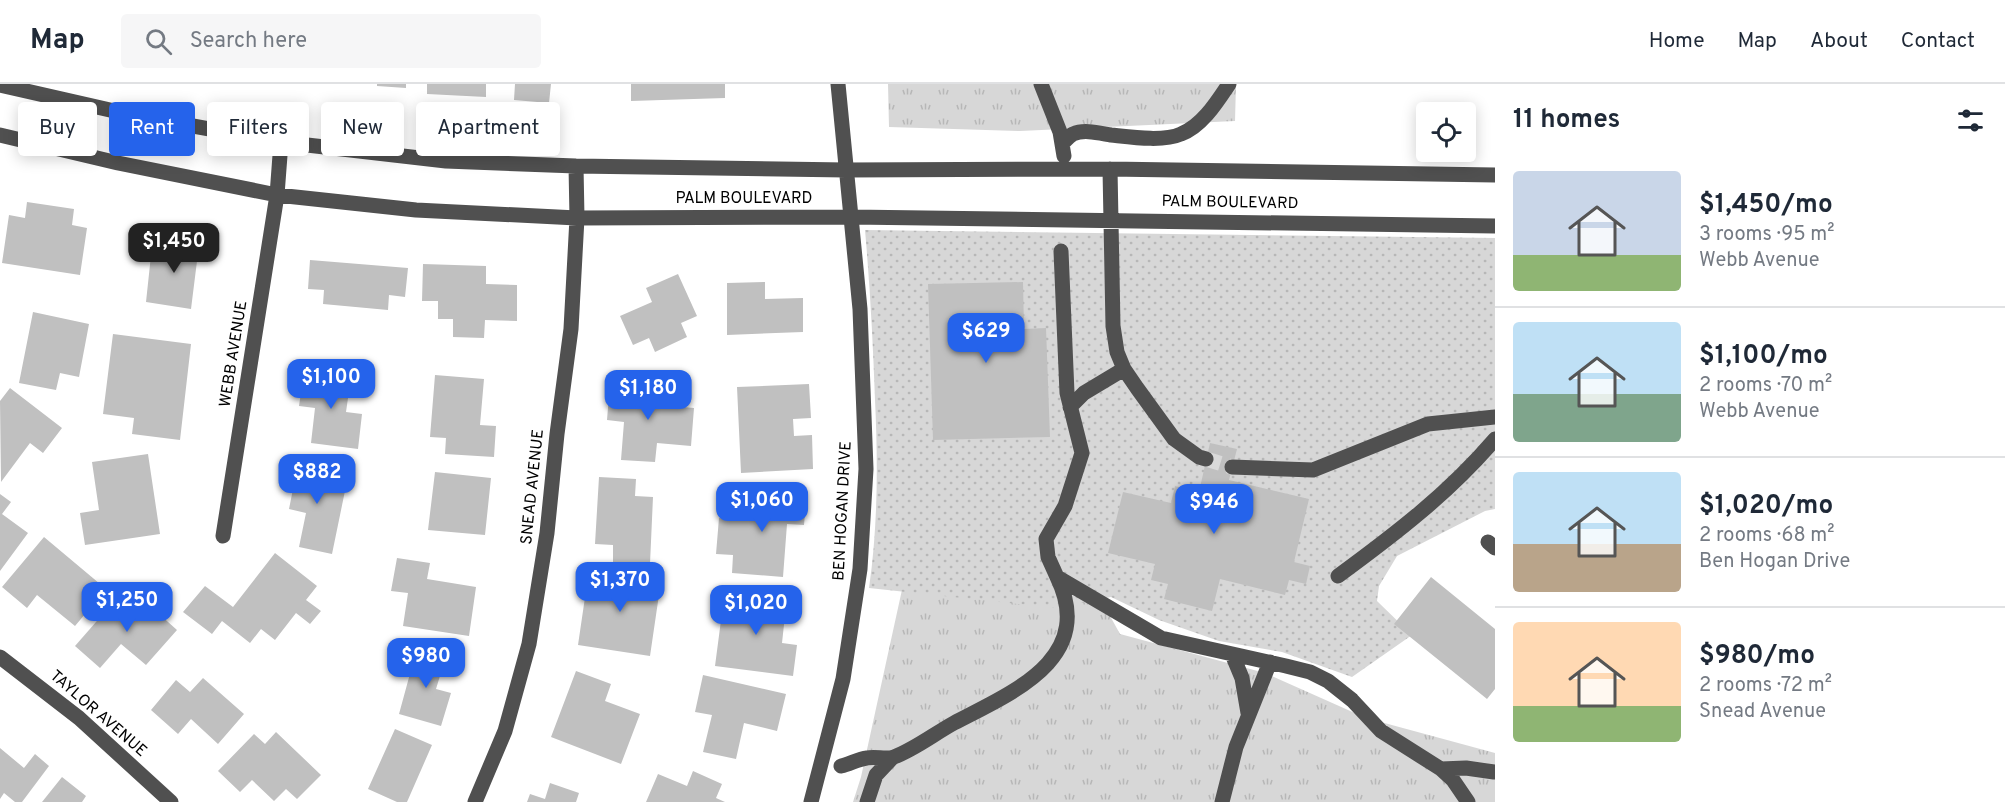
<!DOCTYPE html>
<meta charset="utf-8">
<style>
:root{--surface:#fff;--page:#f6f6f7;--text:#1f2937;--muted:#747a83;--line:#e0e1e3;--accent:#2563eb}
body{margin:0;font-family:Overpass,sans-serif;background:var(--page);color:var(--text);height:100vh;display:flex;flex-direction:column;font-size:22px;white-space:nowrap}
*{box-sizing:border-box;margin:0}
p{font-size:20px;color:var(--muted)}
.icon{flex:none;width:33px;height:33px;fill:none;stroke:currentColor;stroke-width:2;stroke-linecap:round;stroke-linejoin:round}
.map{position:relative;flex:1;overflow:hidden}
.side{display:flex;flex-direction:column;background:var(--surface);width:510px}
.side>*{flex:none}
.guide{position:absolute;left:18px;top:18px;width:570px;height:54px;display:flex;gap:12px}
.tools{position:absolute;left:1416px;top:18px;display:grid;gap:12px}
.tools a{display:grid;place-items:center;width:60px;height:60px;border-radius:6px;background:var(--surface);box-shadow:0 3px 15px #0003;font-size:30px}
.price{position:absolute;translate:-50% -51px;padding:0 14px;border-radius:12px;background:var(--accent);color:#fff;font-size:20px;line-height:39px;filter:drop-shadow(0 2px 3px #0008)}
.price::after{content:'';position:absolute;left:50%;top:36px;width:18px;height:14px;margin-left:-9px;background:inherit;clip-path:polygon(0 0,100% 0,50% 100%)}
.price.active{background:#222;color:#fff}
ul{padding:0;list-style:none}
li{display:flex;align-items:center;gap:18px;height:150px;padding:0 18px}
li+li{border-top:2px solid var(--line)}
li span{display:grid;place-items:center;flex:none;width:168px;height:120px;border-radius:6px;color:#555}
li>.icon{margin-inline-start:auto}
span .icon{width:72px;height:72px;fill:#fffc;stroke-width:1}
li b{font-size:26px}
h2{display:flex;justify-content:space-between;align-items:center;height:72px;padding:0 18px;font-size:26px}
.chip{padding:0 21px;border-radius:6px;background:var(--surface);box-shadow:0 3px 15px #0003;font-size:21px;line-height:54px}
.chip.active{background:var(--accent);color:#fff}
header{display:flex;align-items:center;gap:36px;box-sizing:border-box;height:84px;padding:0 30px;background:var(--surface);border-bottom:2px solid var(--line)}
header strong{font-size:28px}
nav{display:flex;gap:33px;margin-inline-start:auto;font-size:21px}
.search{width:420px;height:54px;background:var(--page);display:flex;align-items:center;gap:15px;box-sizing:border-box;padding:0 21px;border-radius:6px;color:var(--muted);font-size:22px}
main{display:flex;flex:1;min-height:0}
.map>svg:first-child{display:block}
</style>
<header>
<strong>Map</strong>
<div class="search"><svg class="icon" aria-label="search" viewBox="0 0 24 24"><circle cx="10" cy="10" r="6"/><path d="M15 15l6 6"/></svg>Search here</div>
<nav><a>Home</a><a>Map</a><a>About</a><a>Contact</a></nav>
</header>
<main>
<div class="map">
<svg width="1495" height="718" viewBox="0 0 1495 718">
<defs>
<pattern id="grass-tufts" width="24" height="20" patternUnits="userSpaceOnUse" patternTransform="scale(1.5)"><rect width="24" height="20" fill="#d7d7d7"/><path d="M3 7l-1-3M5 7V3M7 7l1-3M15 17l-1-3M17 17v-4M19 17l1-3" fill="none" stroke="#b7b7b7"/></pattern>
<pattern id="park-dots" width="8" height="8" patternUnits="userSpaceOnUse" patternTransform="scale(1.5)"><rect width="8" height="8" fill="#d7d7d7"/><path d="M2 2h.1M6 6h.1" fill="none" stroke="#b7b7b7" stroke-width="1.8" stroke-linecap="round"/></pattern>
</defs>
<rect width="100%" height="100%" fill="#fff"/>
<path fill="url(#grass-tufts)" d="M888,0H1236L1235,37L1020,47L889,43Z
M921,419L1050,423L1120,550L1265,589L1366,634L1495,669V718H853L861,693Z"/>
<path fill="url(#park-dots)" d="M865,146L1495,154V425L1485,427L1397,472L1379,502L1377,517L1412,551L1352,593L1282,568L1219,557L1159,536L1111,513L1055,524L869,504C878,442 878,378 875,316C873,259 870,202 865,146Z"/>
<path fill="#c0c0c0" d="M377,0H406V4L377,2Z
M427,0H486V13L427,10Z
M515,0H551L549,19L514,16Z
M631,0H725V14L631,17Z
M27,118L74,125L72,141L87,144L80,191L2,179L9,131L25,134Z
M184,151L200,153L191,225L146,218L152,162L182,166Z
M310,176L408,184L405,213L389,211L388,226L323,220L324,206L308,205Z
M423,180L486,182V200L517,201V237L485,236L484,254L453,253V235H438V217H422Z
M678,190L697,232L681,239L687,253L655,268L649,254L633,261L620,232L652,218L646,204Z
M765,198V215L803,214V248L727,251V199Z
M1023,198L1024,245L1046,244L1050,353L933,356L928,200Z
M33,228L89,240L79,293L60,289L56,306L19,299Z
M113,250L191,260L180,356L132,350L134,334L103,330Z
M304,288L351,293L346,328L362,330L358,365L311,359L315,324L299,322Z
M435,291L484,295L480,341L496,342L494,373L445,370L446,354L430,353Z
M610,299L661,303L660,321L694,324L691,362L657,359L655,378L621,376L624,338L607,336Z
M809,300L811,334L793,335L794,352L812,351L813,385L741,389L737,303Z
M10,304L62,344L43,369L30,359L1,398L0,317Z
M1210,359L1237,365L1229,396L1309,415L1294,478L1310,482L1306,500L1289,496L1285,511L1220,495L1212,527L1164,515L1168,500L1151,496L1155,480L1108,469L1123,408L1171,419L1175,402L1199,408Z
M148,370L160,450L85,461L80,429L99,426L92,378Z
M299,375L333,382L329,398L346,402L332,470L299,463L306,429L289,425Z
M435,388L491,394L485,451L428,446Z
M599,393L636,395L635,412L653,413L650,480L613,478V461L595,460Z
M773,403L807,406L804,441L787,440L783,493L732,489L733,471L716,470L719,434L736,436L737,418L771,421Z
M0,410L11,418L2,430L28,449L0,487Z
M44,453L106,505L75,542L37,511L27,524L2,503Z
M275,469L317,502L306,516L321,527L310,540L296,529L275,556L261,545L250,559L222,537L212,550L183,528L205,502L233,523Z
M397,474L430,479L427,495L476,503L469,552L403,542L408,509L391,507Z
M589,486L661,497L650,572L578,561Z
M1431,493L1495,545V605L1487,615L1394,540Z
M741,507L787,513L782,559L797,561L793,592L715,582L723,521L739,523Z
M140,513L177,546L146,581L121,560L100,584L75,562L117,514L130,525Z
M417,564L446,572L436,605L451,609L441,642L399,630Z
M576,587L611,600L605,617L640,630L621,680L551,653Z
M703,591L786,610L777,647L744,639L736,675L703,668L712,631L695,628Z
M203,594L244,630L218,660L191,635L178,650L151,626L176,596L190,608Z
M395,645L432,661L407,718H397L368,705Z
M276,648L321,691L297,715L286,705L274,717L252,696L240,708L218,687L254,650L265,660Z
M0,664L24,684L35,670L49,682L22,718H15L4,709L0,715Z
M693,687L722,700L716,714L725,718H646L658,690L687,702Z
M62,693L86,712L82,718H42Z
M550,699L579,709L576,718H527L530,710L545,715Z"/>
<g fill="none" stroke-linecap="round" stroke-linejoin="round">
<path stroke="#d9d9d9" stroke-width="15" stroke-dasharray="15 8" stroke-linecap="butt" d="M1206,375L1232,383"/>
<path stroke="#505050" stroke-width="15" d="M1041,0L1060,48L1064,72
M0,1L132,31L281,58L446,77L576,82L846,86L1110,85L1495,91
M0,51L118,79L277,111L416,126L577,134L852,133L1495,142
M1063,59C1066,56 1069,52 1073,50C1084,45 1099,49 1111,51C1130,53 1163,58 1181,50C1202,42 1217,18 1229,0
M1110,85L1113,242L1117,268L1124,285L1137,304L1174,355L1199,373L1206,375
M1070,323L1084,309L1124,285
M1232,383L1313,386L1428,340L1495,333
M223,452L277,111L281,58
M1488,458L1495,464
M1338,492C1394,451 1449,409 1495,355
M1057,493L1048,473L1046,455L1065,422L1082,369L1067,309L1061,167
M1232,570L1242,594L1248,629
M0,573L79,634L171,718
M841,682C850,680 858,675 867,674C876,672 886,676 894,673C915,665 934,650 954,639C1011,609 1097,575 1057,493L1161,554L1286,582L1310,588L1328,597L1352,616L1381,647L1441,685L1466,684L1494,688
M1441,685L1453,696L1468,718
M475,718L505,647L529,560L547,449L557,350L571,245L577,134L576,82
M811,718L843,595L860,485L866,385L860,225L838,0
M867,718L876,691L892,674
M1222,718L1236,663L1270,578"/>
</g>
<g text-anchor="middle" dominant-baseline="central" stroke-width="4.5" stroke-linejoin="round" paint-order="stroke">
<g font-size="16" fill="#000" stroke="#fff">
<text x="744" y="115">PALM BOULEVARD</text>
<text transform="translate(1230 119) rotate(1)">PALM BOULEVARD</text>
<text transform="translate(234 270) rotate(-81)">WEBB AVENUE</text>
<text transform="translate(533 403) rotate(-84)">SNEAD AVENUE</text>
<text transform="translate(843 427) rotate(-87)">BEN HOGAN DRIVE</text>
<text transform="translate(98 630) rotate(41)">TAYLOR AVENUE</text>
</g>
</g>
</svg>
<div class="tools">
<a><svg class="icon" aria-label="locate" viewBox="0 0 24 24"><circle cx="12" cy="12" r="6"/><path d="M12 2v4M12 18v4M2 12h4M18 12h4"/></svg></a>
</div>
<b class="price active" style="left:174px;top:190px">$1,450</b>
<b class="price" style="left:986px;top:280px">$629</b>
<b class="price" style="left:331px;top:326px">$1,100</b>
<b class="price" style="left:648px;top:337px">$1,180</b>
<b class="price" style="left:317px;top:421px">$882</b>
<b class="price" style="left:762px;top:449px">$1,060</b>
<b class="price" style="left:1214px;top:451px">$946</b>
<b class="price" style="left:620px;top:529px">$1,370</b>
<b class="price" style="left:127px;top:549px">$1,250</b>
<b class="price" style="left:756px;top:552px">$1,020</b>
<b class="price" style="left:426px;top:605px">$980</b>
<div class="guide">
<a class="chip">Buy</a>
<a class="chip active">Rent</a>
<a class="chip">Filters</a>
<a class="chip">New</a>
<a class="chip">Apartment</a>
</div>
</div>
<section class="side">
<h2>11 homes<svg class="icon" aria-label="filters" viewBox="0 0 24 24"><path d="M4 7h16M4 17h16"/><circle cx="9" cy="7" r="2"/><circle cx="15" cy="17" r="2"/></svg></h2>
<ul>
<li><span style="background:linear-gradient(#c9d6e8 70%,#8fb573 0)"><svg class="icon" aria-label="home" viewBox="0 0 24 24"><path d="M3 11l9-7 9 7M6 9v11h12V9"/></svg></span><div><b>$1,450/mo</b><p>3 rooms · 95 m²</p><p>Webb Avenue</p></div></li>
<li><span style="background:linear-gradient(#bfe0f5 60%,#7fa58c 0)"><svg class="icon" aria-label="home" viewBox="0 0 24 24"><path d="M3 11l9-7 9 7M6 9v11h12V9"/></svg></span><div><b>$1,100/mo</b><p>2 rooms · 70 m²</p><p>Webb Avenue</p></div></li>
<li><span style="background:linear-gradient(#bfe0f5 60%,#b9a48a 0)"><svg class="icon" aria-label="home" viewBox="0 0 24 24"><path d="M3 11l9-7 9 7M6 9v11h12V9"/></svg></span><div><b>$1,020/mo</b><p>2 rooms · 68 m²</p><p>Ben Hogan Drive</p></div></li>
<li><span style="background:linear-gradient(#ffd9b3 70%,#8fb573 0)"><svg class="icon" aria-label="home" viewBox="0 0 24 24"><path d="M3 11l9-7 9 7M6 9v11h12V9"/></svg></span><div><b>$980/mo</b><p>2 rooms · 72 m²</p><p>Snead Avenue</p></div></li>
</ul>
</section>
</main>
